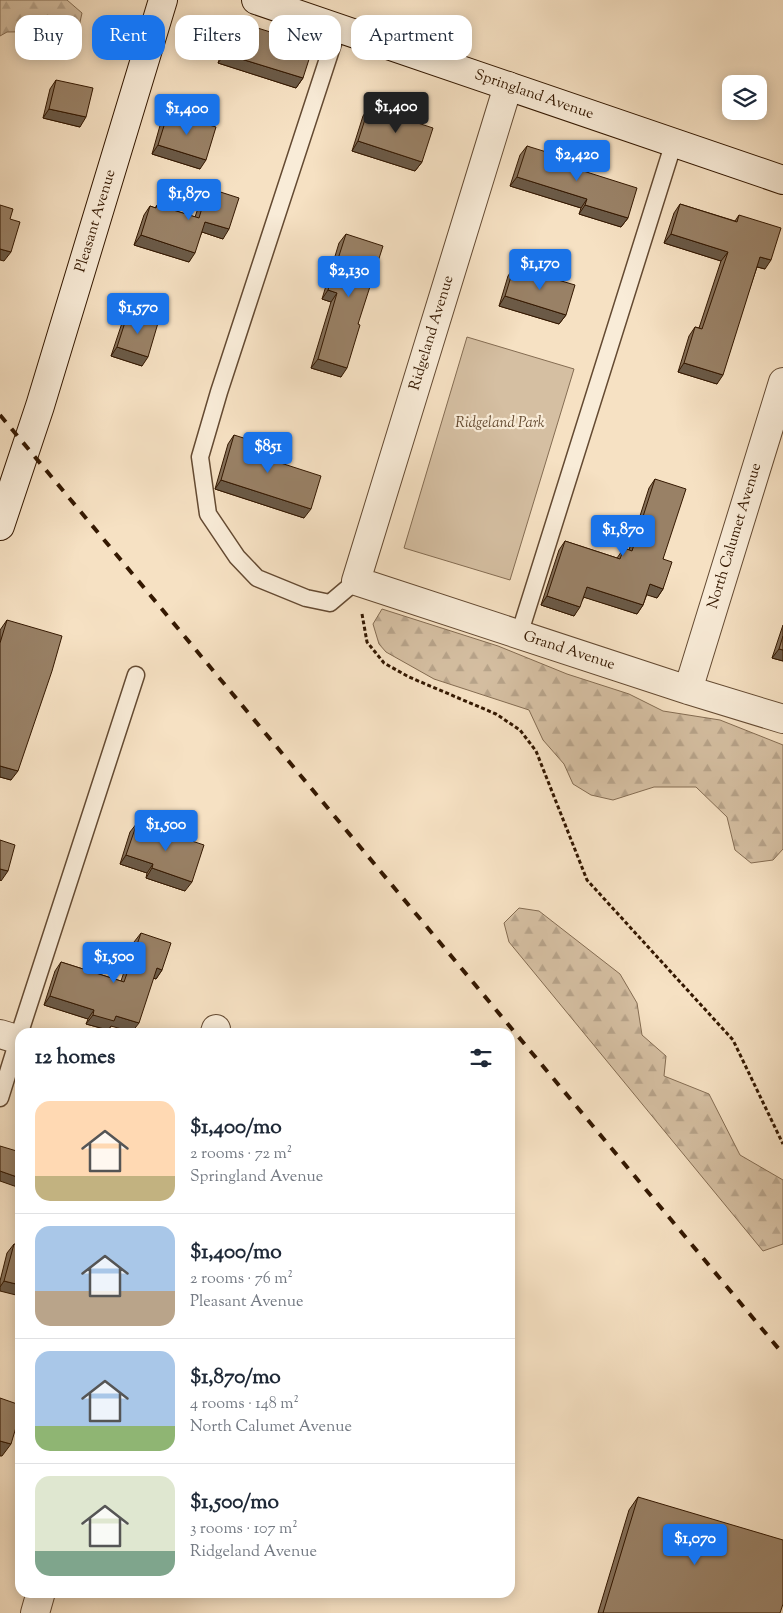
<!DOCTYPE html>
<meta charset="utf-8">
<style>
:root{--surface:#fff;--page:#f6f6f7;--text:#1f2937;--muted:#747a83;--line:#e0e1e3;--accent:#1a73e8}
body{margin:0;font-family:"Sorts Mill Goudy",serif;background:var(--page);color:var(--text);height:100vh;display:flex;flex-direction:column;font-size:19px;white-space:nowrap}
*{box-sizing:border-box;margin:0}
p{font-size:16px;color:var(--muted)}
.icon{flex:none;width:28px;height:28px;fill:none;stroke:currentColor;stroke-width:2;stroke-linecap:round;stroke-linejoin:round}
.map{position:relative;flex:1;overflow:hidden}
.panel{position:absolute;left:15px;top:1028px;width:500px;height:570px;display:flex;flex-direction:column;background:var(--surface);border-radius:15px;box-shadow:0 2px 12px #0003}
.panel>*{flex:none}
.top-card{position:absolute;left:15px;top:15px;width:500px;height:45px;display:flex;gap:10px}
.fabs{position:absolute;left:722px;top:75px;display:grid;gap:10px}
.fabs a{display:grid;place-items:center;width:45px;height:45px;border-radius:10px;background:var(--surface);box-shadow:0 2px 12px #0003;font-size:25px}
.price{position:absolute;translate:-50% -42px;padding:0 11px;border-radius:5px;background:var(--accent);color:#fff;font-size:16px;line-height:32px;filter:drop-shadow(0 1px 2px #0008)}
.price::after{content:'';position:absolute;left:50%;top:30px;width:15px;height:11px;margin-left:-8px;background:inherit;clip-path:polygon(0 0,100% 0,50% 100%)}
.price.active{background:#222;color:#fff}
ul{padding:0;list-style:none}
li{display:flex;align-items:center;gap:15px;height:125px;padding:0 20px}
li+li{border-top:1px solid var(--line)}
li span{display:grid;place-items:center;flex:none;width:140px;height:100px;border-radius:15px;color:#555}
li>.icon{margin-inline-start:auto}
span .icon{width:60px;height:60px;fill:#fffc;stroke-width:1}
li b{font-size:21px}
h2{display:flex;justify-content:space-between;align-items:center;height:60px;padding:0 20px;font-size:21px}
.pill{padding:0 18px;border-radius:15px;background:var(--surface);box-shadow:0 2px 12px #0003;font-size:18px;line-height:45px}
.pill.active{background:var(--accent);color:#fff}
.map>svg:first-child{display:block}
</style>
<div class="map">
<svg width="783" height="1613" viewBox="0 0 783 1613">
<defs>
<pattern id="forest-firs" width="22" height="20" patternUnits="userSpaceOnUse" patternTransform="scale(1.25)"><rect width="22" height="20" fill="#d5bfa2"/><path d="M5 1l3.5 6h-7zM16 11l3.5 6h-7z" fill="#b7a38a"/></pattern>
</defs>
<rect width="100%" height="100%" fill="#f6e1c3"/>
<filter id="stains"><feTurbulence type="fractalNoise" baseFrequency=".004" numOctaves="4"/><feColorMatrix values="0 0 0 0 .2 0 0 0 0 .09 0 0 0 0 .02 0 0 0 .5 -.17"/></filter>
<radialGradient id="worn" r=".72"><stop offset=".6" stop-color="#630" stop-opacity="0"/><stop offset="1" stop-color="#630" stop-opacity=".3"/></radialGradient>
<path fill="url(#forest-firs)" stroke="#846c52" d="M0,0H67L82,13L78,31L7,32L0,36Z
M382,609L498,646L567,674L629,694L663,711L720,720L783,745V849L773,860L751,863L735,850L727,817L696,787H654L613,800L591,795L573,784L564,764L543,740L529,710L434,679L386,652L379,644L373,624Z
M519,908L539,911L620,974L637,1003L642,1035L666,1056L664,1076L709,1094L740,1155L783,1180V1244L763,1251L509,942L504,923Z"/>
<path fill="#d5bfa2" stroke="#846c52" d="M467,337L574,369L510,580L404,548Z"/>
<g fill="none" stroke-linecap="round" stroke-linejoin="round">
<g stroke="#644a32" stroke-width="19">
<path id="lane" d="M338,28L219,392L200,457L208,514L237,557L257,578L306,598L330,603L356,581
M519,635L674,142
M20,1032L136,675
M0,1098L20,1034"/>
</g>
<g stroke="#644a32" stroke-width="30">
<path id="street" d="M508,86L356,581L688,690L783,719
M688,690L783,382
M215,1032L216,1029
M0,1034L20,1040
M35,1613L41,1592"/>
</g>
<g stroke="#341801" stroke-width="30">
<path id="secondary" d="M256,0L783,180
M0,526L40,406L163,0"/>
</g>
<path stroke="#341801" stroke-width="3" stroke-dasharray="4 2.5" stroke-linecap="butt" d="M362,614L367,642L384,663L409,677L496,714L520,730L536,751L587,880L733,1040L783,1144"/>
<use href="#lane" stroke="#f9ecd8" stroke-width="16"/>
<use href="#street" stroke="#f9ecd8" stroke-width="28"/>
<use href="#secondary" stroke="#f9ecd8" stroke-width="28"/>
<path stroke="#341801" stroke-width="4" stroke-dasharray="9 9" stroke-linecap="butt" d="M0,415L783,1354"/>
</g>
<path fill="#846f58" stroke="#341801" d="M235,21L278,39L303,78L296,88L218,63L229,30Z
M56,80L80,127L43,118L50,89Z
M369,107L422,162L415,171L352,151L363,116Z
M168,113L200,169L152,154L161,122Z
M527,146L577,169L628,218L621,227L579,214L581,208L510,186L520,155Z
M208,188L223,239L202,232L189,262L134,245L144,215L150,206L155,208L157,205L195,217L202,197Z
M680,204L735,221L739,215L765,269L757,267L717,384L678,372L689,336L695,327L699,328L721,261L664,243L674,213Z
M346,234L358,324L341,377L311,368L331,302L322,299L339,243Z
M514,267L566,315L559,324L499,306L508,276Z
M128,313L142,366L111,356L122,323Z
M234,435L304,518L215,489L228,444Z
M655,479L663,559V589L657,598L647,594L643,605L637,614L584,597L574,616L541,605L559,550L565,541L617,558L624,548L629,550L649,488Z
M7,620L11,780L0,777V630Z
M783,625V661L772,658Z
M137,823L185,891L146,878L147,873L120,864L130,832Z
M141,933L162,970L156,979L153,978L108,1030L86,1024L88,1019L44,1005L55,971L61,962L121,981L134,942Z
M14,1244L20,1246L0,1291V1281L7,1253Z
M638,1497L780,1613H598L629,1510Z"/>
<path fill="#6b5a47" stroke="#341801" d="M225,54L303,78L296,88L218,63Z
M49,109L86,117L80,127L43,118Z
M358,141L422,162L415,171L352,151Z
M158,145L206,160L200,169L152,154Z
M517,177L587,199L581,208L510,186Z
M585,205L628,218L621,227L579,214Z
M205,222L229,229L223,239L199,231Z
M671,234L728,252L721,261L664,243Z
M141,235L195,253L189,262L134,245Z
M0,249L11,252L4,261L0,260Z
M760,257L771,260L765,269L754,266Z
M328,290L337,293L331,302L322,299Z
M505,296L566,315L559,324L499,306Z
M117,347L148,357L142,366L111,356Z
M318,359L347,368L341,377L311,368Z
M684,363L723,375L717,384L678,372Z
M221,480L311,509L304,518L215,489Z
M650,584L663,589L657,598L644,594Z
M587,587L643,605L637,614L580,596Z
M547,596L580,607L574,616L541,605Z
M779,649L783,650V661L772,658Z
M0,766L18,771L11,780L0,777Z
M126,855L153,864L147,873L120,864Z
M152,868L192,882L185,891L146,878Z
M0,869L8,871L1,881L0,880Z
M157,968L162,970L156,979L150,977Z
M50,996L94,1010L88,1019L44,1005Z
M93,1015L116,1016L139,1023L132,1032L111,1026L108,1030L86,1024Z
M0,1171L20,1178V1188L0,1181Z
M4,1281L20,1285V1296L0,1291V1287Z
M0,1441L11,1444L2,1456H0Z"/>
<path fill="#998166" stroke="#341801" d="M235,21L280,35L278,39L312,50L303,78L225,54Z
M56,80L93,88L86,117L49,109Z
M369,107L433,128L422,162L358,141Z
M168,113L216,127L206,160L158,145Z
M527,146L579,162L577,169L637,188L628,218L585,205L587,199L517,177Z
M208,188L239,198L229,229L205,222L195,253L141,235L150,206L156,208L157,205L199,218Z
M680,204L737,222L739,215L781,228L771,260L760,257L723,375L684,363L695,327L702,329L728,252L671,234Z
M0,205L13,209L10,219L20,222L11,252L0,249Z
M346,234L383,246L358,324L360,325L347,368L318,359L337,293L328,290Z
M514,267L575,285L566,315L505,296Z
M128,313L158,323L148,357L117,347Z
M234,435L266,445L262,457L321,476L311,509L221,480Z
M655,479L686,489L663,559L672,562L663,589L650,584L643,605L587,587L580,607L547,596L565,541L620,559L624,548L632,551Z
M7,620L62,636L52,671L18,771L0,766V643Z
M783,636V650L779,649Z
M137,823L204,845L192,882L152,868L153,864L126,855Z
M0,840L15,845L8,871L0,869Z
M141,933L171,943L162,970L157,968L139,1023L116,1016L114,1021L93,1015L94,1010L50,996L61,962L124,982Z
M0,1146L20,1152V1178L0,1171Z
M14,1244L20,1246V1285L4,1281Z
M0,1398L20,1405V1414L11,1444L0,1441V1442Z
M638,1497L783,1540V1604L780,1613H603Z"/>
<g text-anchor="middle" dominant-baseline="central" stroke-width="4.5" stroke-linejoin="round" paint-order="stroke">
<g font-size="15" fill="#341801" stroke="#f9ecd8">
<text transform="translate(534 95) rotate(19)">Springland Avenue</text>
<text transform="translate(96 221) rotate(-73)">Pleasant Avenue</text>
<text transform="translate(432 333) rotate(-73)">Ridgeland Avenue</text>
<text transform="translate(735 536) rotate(-73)">North Calumet Avenue</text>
<text transform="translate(569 651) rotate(18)">Grand Avenue</text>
</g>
<g font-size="15" font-style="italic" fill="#644a31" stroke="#f9ecd8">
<text x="500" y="423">Ridgeland Park</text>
</g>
</g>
<rect width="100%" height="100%" filter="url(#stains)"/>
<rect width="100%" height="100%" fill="url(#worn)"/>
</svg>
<div class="fabs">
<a><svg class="icon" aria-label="layers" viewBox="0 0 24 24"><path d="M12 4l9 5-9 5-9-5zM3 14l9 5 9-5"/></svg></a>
</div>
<b class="price active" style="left:396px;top:134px">$1,400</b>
<b class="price" style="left:187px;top:136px">$1,400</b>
<b class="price" style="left:577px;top:182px">$2,420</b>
<b class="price" style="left:189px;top:221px">$1,870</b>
<b class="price" style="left:540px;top:291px">$1,170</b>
<b class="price" style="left:349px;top:298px">$2,130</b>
<b class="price" style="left:138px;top:335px">$1,570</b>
<b class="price" style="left:268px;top:474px">$851</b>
<b class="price" style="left:623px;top:557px">$1,870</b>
<b class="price" style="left:166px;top:852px">$1,500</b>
<b class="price" style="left:114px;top:984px">$1,500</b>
<b class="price" style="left:695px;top:1566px">$1,070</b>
<div class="top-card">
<a class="pill">Buy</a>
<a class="pill active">Rent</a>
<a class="pill">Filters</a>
<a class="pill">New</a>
<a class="pill">Apartment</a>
</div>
<section class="panel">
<h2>12 homes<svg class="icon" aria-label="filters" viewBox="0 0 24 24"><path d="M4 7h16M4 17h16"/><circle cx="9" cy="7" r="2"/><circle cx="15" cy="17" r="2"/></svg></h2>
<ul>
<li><span style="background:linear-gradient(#ffd9b3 75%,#c2b280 0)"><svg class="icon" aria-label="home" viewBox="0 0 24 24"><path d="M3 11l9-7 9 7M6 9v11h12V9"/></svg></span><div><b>$1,400/mo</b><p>2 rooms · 72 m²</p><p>Springland Avenue</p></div></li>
<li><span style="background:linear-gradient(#a9c7e8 65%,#b9a48a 0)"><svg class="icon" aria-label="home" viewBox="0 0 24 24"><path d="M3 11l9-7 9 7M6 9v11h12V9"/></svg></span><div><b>$1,400/mo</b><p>2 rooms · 76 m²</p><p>Pleasant Avenue</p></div></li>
<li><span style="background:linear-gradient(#a9c7e8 75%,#8fb573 0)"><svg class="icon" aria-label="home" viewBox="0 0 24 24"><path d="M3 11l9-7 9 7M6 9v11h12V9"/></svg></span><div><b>$1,870/mo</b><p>4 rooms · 148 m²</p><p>North Calumet Avenue</p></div></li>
<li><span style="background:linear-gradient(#dfe7d0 75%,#7fa58c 0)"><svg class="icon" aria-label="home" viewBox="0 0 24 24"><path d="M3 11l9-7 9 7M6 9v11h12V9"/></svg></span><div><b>$1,500/mo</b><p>3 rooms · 107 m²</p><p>Ridgeland Avenue</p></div></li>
</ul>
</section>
</div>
